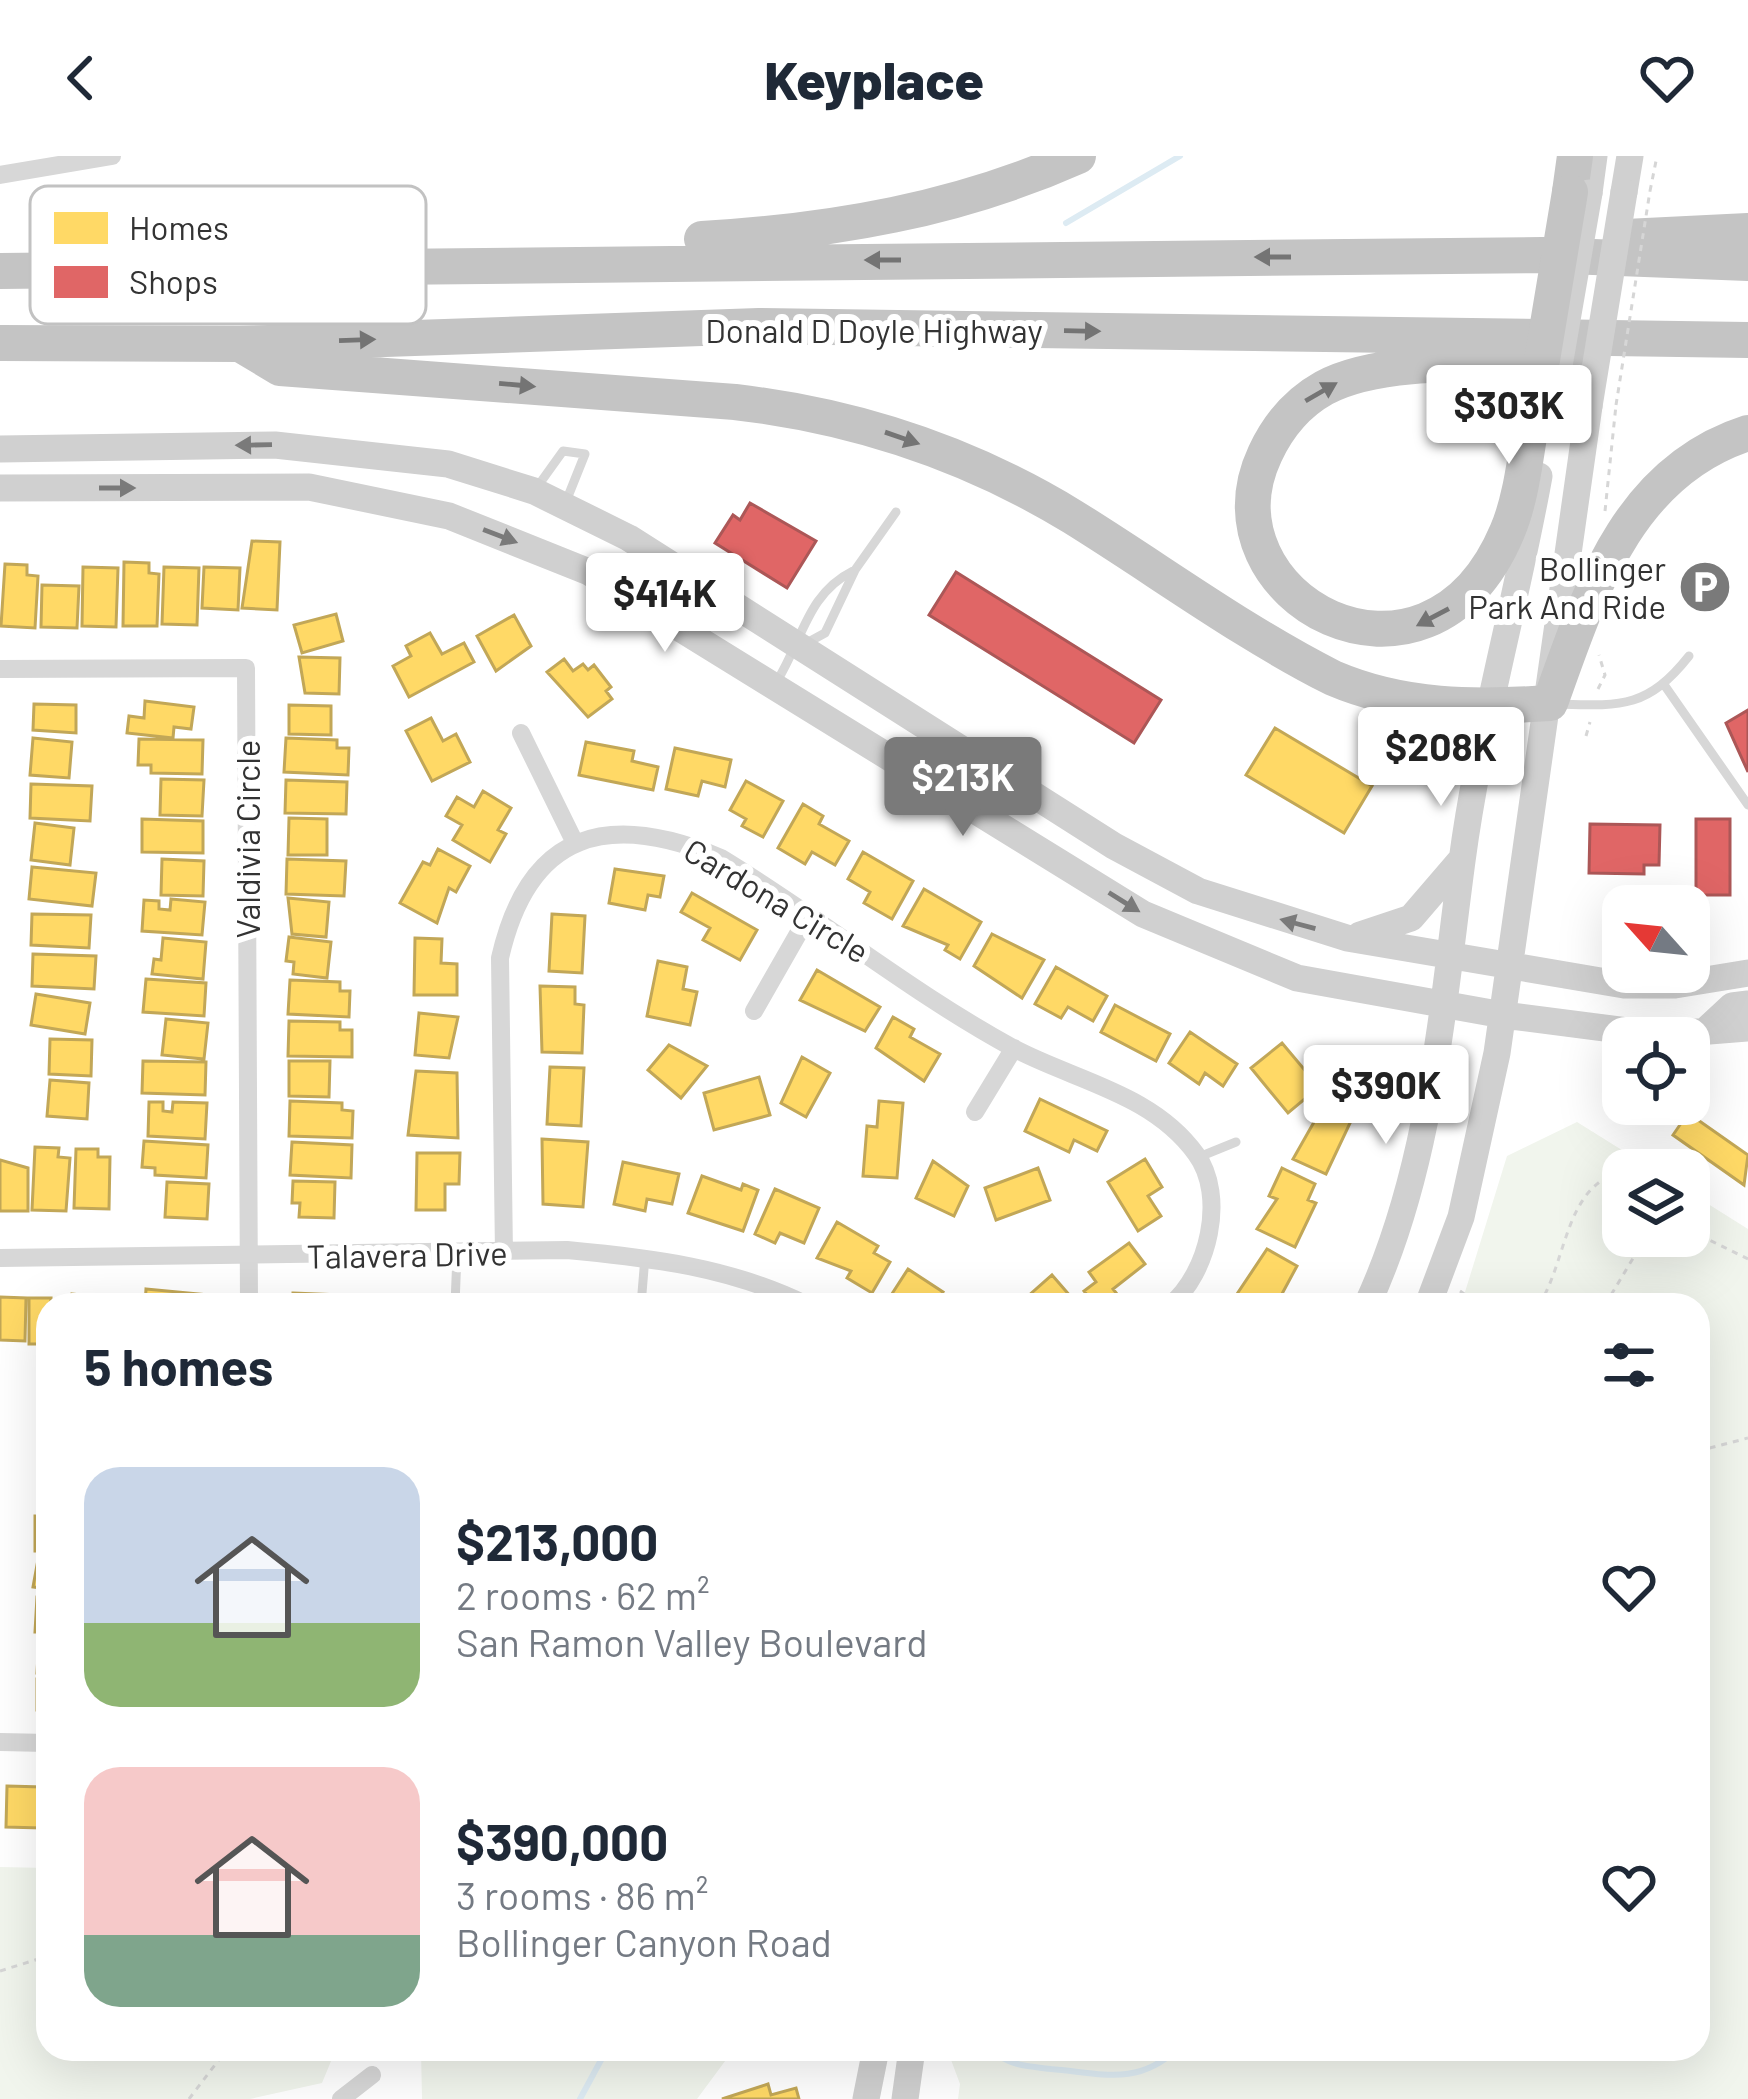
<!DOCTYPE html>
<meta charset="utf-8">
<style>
:root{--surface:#fff;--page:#f2f2f3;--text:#1f2937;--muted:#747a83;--accent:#7a7a7a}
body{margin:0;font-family:Barlow,sans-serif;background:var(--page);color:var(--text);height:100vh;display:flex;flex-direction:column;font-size:45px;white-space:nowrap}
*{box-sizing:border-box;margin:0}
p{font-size:39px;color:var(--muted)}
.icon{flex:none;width:66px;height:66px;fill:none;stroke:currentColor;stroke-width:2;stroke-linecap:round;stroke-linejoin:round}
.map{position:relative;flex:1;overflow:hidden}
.sheet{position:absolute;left:36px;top:1137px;width:1674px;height:768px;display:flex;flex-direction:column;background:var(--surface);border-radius:36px;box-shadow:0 12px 48px #0002}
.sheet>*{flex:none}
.needle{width:78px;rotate:297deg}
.buttons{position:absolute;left:1602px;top:729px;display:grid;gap:24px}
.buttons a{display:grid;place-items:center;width:108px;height:108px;border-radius:24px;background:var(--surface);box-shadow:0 12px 48px #0002;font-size:60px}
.price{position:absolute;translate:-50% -102px;padding:0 27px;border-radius:12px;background:#fff;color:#222;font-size:39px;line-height:78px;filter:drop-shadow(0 3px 6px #0008)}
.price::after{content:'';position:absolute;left:50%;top:72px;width:36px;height:27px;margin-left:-18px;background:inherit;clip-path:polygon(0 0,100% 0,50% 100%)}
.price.active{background:var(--accent);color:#fff}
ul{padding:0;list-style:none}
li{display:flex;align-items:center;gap:36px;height:300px;padding:0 48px}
li span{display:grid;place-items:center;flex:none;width:336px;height:240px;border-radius:36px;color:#555}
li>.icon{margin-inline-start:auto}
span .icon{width:144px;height:144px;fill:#fffc;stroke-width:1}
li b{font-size:51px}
h2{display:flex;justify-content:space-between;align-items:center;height:144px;padding:0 48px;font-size:51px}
header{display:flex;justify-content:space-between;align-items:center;height:156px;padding:0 48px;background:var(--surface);font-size:54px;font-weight:800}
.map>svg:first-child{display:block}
</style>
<header><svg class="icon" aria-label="back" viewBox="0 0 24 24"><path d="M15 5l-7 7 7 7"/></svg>Keyplace<svg class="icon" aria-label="heart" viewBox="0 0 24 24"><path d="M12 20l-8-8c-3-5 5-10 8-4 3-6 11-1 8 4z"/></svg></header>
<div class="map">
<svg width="1748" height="1943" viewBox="0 0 1748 1943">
<rect width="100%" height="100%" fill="#fff"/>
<path fill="#f1f5ed" d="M1577,966L1654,1014H1623V1080H1689V1036L1748,1073V1943H958L960,1928L947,1893H1698V1149H1461L1507,1000Z
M0,1711L48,1712V1893H336L322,1927L250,1943H0Z
M421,1893H734L697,1943H422Z"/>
<path fill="#ffd966" stroke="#c2a757" stroke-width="3" d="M252,385L280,386L277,454L242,452Z
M124,406L149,407V417L159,418L157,470H123Z
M5,408L27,409V419L38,420L35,472L1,470Z
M83,411L118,412L116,471L82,470Z
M164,411L199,412L197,469L162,468Z
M204,411L240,412L238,454L202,452Z
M42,429L79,430L77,472L41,471Z
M336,458L343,485L302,497L294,469Z
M514,459L531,490L496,515L477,480Z
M430,477L442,498L464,487L474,506L409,541L393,510L411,500L406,490Z
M299,501L340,502L339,538L305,537Z
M564,503L573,515L583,508L588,514L594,509L611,531L606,535L612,543L588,561L547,516Z
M145,545L194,551L191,573L174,571L173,582L127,577L129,560L144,562Z
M34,548L76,549V577L33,574Z
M289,549L331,550V579L289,578Z
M431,562L443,585L456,578L470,606L432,625L406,575Z
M1275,572L1372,630L1344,677L1246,619Z
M33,582L72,586L69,622L30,619Z
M286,582L337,584V592H349L348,619L284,616Z
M139,583L203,584L202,618L151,617V609H138Z
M586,586L634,595L632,605L658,611L653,634L579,619Z
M675,592L731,604L725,631L702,625L698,640L666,633Z
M161,623L204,624L202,660L160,659Z
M286,624L347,626L346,658L285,657Z
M746,625L783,645L763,681L742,670L746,663L730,654Z
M31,628L92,630L90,665L30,662Z
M483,635L511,652L498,674L506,678L490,706L453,684L462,669L446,660L457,641L474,651Z
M803,648L823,660L819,668L849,685L835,709L812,696L805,708L778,692Z
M289,662L327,663V699H288Z
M142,663L203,665V697L142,696Z
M35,667L74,672L70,709L31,704Z
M438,693L470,710L456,736L449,732L437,767L400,747L423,706L430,709Z
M863,696L913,725L892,763L864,747L870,736L848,723Z
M162,703L204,705L203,740L161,739Z
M287,703L346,705L344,740L286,738Z
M32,711L96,717L92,750L29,743Z
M615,713L664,720L660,741L648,739L645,754L609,747Z
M924,733L981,766L960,803L945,794L948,789L903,770Z
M692,737L757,774L740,804L703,784L710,772L681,756Z
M288,742L329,746L326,781L292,778Z
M171,743L205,746L202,779L142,775L144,744L159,745V753L170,754Z
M32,758L91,759L89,792L31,789Z
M552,758L585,760L582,817L549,815Z
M992,778L1044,804L1022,842L974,810Z
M289,781L331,786L327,822L293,818L294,806L286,805Z
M163,782L206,786L203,823L152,818L154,803L161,804Z
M415,782L442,783L441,807L457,808V839H414Z
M33,798L96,800L94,833L32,830Z
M658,805L687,811L683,833L697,836L690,869L647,860Z
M1056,811L1107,840L1093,865L1068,851L1061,862L1035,848Z
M817,814L880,851L865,875L800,844Z
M146,823L206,827L204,860L143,856Z
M290,824L340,826V835H350L349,861L288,858Z
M540,830L575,831V848L584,849L582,897L542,896Z
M36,838L90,847L85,878L31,869Z
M1115,849L1170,878L1156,905L1101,876Z
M419,857L458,861L449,902L415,899Z
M893,861L914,873L910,881L940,898L924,925L876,892Z
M166,863L208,867L204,903L162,899Z
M289,865L340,866V874H352V901L288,900Z
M1190,876L1237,908L1223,930L1205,917L1199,928L1169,907Z
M50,883L92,884L91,920L49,918Z
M1282,887L1319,931L1288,957L1251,912Z
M669,889L707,910L681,942L648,914Z
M802,901L830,917L806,961L781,947Z
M143,905L206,906L205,939L142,937Z
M289,905H330L329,941L289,940Z
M550,911L584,912L581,970L547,968Z
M416,915L457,917L458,982L408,979Z
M759,921L770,959L714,974L704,937Z
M50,924L89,927L87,963L47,960Z
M1040,943L1107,975L1097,995L1074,984L1069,996L1025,975Z
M290,945L342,947V954L353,955L352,982L289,980Z
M879,945L903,947L897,1022L863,1020L867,970L877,971Z
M149,946H163V955L172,956L173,946L207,947L205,983L148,980Z
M1322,952L1351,965L1326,1018L1293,1003Z
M1688,957L1748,999L1744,1029L1673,979Z
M542,983L588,986L583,1051L543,1048Z
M144,985L208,989L206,1022L155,1019V1012L142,1011Z
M292,986L352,989L351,1022L290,1019Z
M35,991L59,992L58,1001L70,1002L66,1055L32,1054Z
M76,993H98V1001H110L109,1053L74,1052Z
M417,997H460L459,1028H445V1054H416Z
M1145,1003L1162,1031L1148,1040L1161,1060L1138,1075L1108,1026Z
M0,1004L28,1012V1055H0Z
M933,1005L968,1030L954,1060L916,1042Z
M623,1006L679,1018L672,1048L647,1043L645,1055L614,1048Z
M1038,1012L1050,1044L996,1064L985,1032Z
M1282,1012L1315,1028L1308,1044L1316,1047L1295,1091L1257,1073L1277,1043L1269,1040Z
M702,1020L741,1034L743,1028L758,1034L743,1075L688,1057Z
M293,1025L335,1026L334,1062L299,1061L300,1047H292Z
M167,1026L209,1028L207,1063L165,1061Z
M775,1033L819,1052L804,1087L780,1077L775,1087L755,1078Z
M837,1066L878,1090L874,1097L890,1106L872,1137L847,1122L851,1115L817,1102Z
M1129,1087L1145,1108L1113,1133L1117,1138L1095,1149L1084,1135L1096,1126L1089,1116Z
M1267,1093L1297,1110L1276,1149H1249L1235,1141Z
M908,1113L943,1136L934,1149L886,1147Z
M1052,1119L1078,1149H1018Z
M146,1133L210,1139L209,1149H145Z
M293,1137L340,1139L339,1149H293Z
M72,1138L108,1142L107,1149H71Z
M0,1141L26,1142L25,1185L0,1184Z
M29,1142H51L48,1188H29Z
M35,1360L48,1361V1395H35Z
M39,1398L48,1400V1433L33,1431Z
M37,1441H48V1476H35Z
M39,1481H48V1517H37Z
M37,1523H48V1554H37Z
M7,1630L42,1631L41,1672L6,1671Z
M768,1928L771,1939L796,1932L799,1943H722Z"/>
<path fill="#e06666" stroke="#ac5757" stroke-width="3" d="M750,347L816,385L787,432L715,387L733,359L740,364Z
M956,416L1161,544L1134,587L929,459Z
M1748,554V616L1726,567Z
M1696,663H1730V739H1696Z
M1590,668L1660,669L1659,709H1644V718L1589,717Z"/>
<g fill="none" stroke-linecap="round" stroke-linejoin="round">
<path stroke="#ddebf3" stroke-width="6" d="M1066,67L1180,0
M989,1893C1010,1910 1025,1910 1051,1913C1100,1917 1137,1931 1177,1893
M580,1943L607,1893"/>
<path stroke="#d6d6d6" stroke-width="3" stroke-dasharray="6 6" stroke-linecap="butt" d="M1650,35L1657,0
M1605,355L1616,249
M1598,533L1605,519L1599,499
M1586,580L1590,566
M1689,1074L1748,1103
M1460,1135L1480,1149
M1539,1149C1568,1103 1564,1030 1623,1015
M1605,1149L1638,1094L1657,1080
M1698,1295L1748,1282
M0,1815L48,1800
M1005,1893L1039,1903L1079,1894L1142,1893
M189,1943L227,1893"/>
<path stroke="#d7d7d7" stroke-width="9" d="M535,334L563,295L585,298L565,348
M803,489L825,477L855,414L896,356
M777,525C803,483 807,438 853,415
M1665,530L1748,649
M1557,548C1620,550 1647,553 1689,500
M1199,1001L1236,986
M455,1149L457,1098
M641,1149L645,1101"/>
<path stroke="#d7d7d7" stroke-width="18" d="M0,19L112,0
M0,513L246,512L249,1149
M521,577L575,687
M754,855L810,757
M975,956L1014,892
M504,1098L500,802C529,674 609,655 721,702C820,762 913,838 1015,893C1076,925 1153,938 1196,998C1227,1040 1208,1118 1170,1149
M0,1102L567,1094C651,1102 730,1111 807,1149
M0,1586L48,1587
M341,1943L372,1919"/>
<path stroke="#d0d0d0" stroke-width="27" d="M1624,36L1630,0
M1589,37L1594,0
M0,293L275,289L448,308L534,335L629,382L1114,690L1198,735L1347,782L1624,829H1675L1748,817
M0,332L309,331L449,360L589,416L1143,758L1297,822L1503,859L1659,879L1748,872
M1360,779L1411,762L1460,705
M1705,875L1732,850L1748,848
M1367,1149C1431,1011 1442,854 1462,705C1479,576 1516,448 1539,320
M1428,1149L1461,1061L1497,897L1589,250
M866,1943L876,1893
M905,1943L912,1893"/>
<path stroke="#c4c4c4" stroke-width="36" d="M1570,36L1575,0
M1626,81L1748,75
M702,83C833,75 957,54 1078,0
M0,115L1542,99L1748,107
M0,187L240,188L759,170L1748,184
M240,188L280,212L735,246C855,260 970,298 1073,361C1160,415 1242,476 1333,522C1403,552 1475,552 1550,547C1589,439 1626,316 1748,277
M1534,252C1526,291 1523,339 1507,376C1426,567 1198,440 1265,298C1278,270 1297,247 1324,232C1385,199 1499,210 1568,207"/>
<path stroke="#d6d6d6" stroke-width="3" stroke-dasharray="6 6" stroke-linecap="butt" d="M1616,249L1650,35"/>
<path stroke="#d0d0d0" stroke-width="27" d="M1559,210L1589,37
M1589,250L1624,36"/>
<path stroke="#c4c4c4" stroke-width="36" d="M1534,252L1570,36"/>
</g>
<defs><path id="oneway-solid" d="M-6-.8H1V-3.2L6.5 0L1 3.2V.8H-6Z" transform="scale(3)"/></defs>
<g fill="#747474">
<use href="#oneway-solid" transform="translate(1273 101) rotate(180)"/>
<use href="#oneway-solid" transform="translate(883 104) rotate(180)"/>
<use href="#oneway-solid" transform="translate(1082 175) rotate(1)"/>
<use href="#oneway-solid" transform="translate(357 184) rotate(-2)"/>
<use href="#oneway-solid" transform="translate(517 229) rotate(5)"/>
<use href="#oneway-solid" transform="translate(1321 236) rotate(-30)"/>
<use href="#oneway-solid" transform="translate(902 282) rotate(19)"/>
<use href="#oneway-solid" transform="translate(1433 461) rotate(152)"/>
</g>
<g fill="#7a7a7a">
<use href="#oneway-solid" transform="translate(254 289) rotate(179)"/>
<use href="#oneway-solid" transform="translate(117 332)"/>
<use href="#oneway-solid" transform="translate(500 380) rotate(21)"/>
<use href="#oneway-solid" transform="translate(1124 746) rotate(32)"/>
<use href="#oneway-solid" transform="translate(1298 768) rotate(-165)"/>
</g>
<defs>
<g id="parking-disc" transform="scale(2.7)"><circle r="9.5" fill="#7a7a7a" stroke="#fff"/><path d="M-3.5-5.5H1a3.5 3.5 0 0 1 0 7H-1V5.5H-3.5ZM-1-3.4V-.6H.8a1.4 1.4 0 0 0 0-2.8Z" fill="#fff"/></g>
</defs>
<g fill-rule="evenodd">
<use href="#parking-disc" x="1705" y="431"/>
</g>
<g text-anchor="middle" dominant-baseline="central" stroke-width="12" stroke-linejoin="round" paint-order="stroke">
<g font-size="33" fill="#333" stroke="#fff">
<text x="874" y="174">Donald D Doyle Highway</text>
<text transform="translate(247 683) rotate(-90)">Valdivia Circle</text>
<text transform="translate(777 744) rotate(31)">Cardona Circle</text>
<text transform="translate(407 1098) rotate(-1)">Talavera Drive</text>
</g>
<g font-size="33" fill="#333" stroke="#fff" text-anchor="end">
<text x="1666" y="412">Bollinger<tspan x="1666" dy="38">Park And Ride</tspan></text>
</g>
</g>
<rect x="30" y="30" width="396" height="138" rx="18" fill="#fff" stroke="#c2c2c2" stroke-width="3"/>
<rect x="54" y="56" width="54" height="32" fill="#ffd966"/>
<rect x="54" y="110" width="54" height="32" fill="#e06666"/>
<g font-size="33" fill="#333">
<text x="129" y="84">Homes</text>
<text x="129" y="138">Shops</text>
</g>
</svg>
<div class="buttons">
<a><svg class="needle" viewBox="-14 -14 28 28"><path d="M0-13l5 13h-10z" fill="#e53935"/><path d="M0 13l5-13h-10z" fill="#747a83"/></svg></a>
<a><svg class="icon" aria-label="locate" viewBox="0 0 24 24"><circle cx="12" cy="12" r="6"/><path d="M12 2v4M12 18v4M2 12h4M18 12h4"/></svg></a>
<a><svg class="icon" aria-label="layers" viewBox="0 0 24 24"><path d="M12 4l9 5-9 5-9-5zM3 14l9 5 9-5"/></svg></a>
</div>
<b class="price" style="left:1509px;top:311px">$303K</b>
<b class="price" style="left:665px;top:499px">$414K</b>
<b class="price" style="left:1441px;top:653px">$208K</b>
<b class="price active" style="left:963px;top:683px">$213K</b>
<b class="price" style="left:1386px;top:991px">$390K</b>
<section class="sheet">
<h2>5 homes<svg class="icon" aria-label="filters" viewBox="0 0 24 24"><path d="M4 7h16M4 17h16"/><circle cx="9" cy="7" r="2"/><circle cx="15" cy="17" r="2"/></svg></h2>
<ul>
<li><span style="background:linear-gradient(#c9d6e8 65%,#8fb573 0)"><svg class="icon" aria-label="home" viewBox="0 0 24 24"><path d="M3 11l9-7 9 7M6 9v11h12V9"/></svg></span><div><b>$213,000</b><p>2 rooms · 62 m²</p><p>San Ramon Valley Boulevard</p></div><svg class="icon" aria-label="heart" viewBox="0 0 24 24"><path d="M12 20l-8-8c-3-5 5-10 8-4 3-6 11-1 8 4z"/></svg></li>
<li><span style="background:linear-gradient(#f6c9c9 70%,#7fa58c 0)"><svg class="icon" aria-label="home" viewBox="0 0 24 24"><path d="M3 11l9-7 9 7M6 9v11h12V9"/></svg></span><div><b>$390,000</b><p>3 rooms · 86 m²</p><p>Bollinger Canyon Road</p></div><svg class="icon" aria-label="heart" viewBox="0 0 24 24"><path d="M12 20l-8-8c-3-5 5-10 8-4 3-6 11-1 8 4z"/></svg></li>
</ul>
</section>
</div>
